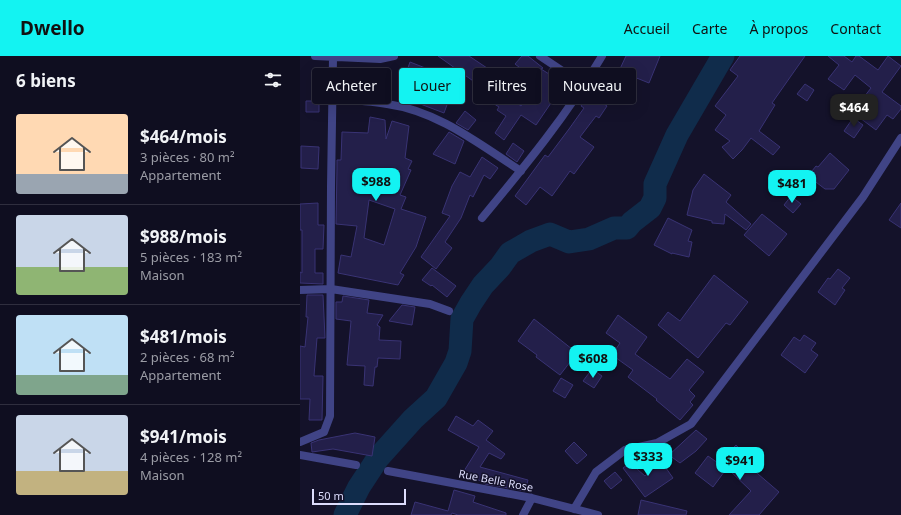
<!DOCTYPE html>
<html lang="fr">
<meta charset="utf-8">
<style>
:root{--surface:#0f0e20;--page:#1d1c2d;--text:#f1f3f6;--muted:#9b9ca5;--line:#2f2e3e;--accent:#13f3f2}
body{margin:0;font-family:"Noto Sans",sans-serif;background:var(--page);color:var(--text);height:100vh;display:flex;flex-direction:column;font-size:15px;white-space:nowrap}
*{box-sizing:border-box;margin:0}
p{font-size:13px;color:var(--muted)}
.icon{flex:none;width:22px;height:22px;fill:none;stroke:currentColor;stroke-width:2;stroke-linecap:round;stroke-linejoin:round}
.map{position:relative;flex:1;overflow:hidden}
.sheet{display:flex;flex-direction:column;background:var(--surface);width:300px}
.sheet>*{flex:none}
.hud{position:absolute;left:12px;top:12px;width:380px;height:36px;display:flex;gap:8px}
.scale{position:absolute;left:12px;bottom:10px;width:94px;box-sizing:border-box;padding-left:4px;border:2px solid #ddddfd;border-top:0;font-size:11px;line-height:14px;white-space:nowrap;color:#ddddfd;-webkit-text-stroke:3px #14122a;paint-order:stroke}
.price{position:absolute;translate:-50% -34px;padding:0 9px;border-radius:8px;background:var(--accent);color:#111;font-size:13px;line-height:26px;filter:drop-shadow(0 1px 2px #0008)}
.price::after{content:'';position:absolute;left:50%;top:24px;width:12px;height:9px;margin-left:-6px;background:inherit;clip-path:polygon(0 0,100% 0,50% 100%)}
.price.active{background:#222;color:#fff}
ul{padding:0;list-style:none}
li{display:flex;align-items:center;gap:12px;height:100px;padding:0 16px}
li+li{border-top:1px solid var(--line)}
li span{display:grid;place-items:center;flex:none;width:112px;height:80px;border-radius:4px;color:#555}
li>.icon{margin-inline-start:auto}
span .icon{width:48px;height:48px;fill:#fffc;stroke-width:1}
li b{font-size:17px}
h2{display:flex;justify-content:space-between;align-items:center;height:48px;padding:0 16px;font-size:17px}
.tag{padding:0 14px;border-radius:4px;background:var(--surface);box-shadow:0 4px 16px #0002,0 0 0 1px var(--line);font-size:14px;line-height:36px}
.tag.active{background:var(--accent);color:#111}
header{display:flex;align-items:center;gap:24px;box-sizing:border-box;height:56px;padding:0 20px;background:var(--accent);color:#111}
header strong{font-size:19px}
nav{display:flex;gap:22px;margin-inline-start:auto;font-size:14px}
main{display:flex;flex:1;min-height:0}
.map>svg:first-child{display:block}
</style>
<header>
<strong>Dwello</strong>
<nav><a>Accueil</a><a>Carte</a><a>À propos</a><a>Contact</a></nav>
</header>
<main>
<section class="sheet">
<h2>6 biens<svg class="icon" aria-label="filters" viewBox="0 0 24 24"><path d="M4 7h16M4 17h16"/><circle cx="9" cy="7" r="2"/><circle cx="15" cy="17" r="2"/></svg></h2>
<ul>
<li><span style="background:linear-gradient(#ffd9b3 75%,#9aa5b1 0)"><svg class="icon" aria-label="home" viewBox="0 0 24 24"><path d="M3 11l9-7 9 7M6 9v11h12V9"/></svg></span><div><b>$464/mois</b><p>3 pièces · 80 m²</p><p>Appartement</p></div></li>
<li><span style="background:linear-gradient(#c9d6e8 65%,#8fb573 0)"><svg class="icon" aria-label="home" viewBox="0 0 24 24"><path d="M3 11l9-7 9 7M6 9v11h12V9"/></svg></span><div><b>$988/mois</b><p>5 pièces · 183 m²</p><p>Maison</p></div></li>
<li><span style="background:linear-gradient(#bfe0f5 75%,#7fa58c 0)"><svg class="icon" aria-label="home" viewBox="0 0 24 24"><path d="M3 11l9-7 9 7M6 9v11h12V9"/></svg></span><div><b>$481/mois</b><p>2 pièces · 68 m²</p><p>Appartement</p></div></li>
<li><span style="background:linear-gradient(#c9d6e8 70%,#c2b280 0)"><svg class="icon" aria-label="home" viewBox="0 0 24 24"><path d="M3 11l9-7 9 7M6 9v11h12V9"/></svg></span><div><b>$941/mois</b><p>4 pièces · 128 m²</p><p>Maison</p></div></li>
</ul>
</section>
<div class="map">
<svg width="601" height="459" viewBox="0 0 601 459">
<rect width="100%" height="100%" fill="#14122a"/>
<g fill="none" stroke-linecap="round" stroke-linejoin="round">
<path stroke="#102c4b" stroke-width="23" d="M45,459L59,431L78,402L113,363L136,342L156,307L160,295L162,263L171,247L183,229L200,211L210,197L231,185L250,178L269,186L289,183L314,172H327L332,166L350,152L355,142V128L377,79L423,0"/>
</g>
<path fill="#231f4a" stroke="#393374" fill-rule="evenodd" d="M138,0H169L202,22L196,31L221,50L237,25L215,8L222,0H228L243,12L241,13L270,31L258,47L253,44L236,69L221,59L204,84L195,77L206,60L197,54L199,51L179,38L183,32Z
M326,0H360L349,27L319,15Z
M440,0H505L472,47L475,49L459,75L480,91L473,99L451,82L442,94L433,103L422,91L430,85L415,74L426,59L415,50L438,20L430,14Z
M528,0H544L552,6L556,0H559L578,14L588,0L601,10L582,36L601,50V53L593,63L587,59L576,74L560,62L571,45L564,41L571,32L555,19L544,34L528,23L539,9Z
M110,6L156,24L144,57L102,41L107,28L103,26Z
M82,15L83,32L64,33L63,16Z
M505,28L514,34L507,45L497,38Z
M289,38L307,50L299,62L296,60L280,81L294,91L274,118L270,115L252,140L240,131L226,149L215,140L245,99L248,101L269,73L284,52L281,50Z
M6,45H19V56H6Z
M165,55L176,64L168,74L156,67Z
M70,61L85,64L86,83L92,65L109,70L105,102L112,105L108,113L111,114L100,139L106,141L101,153L126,161L116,191L100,217L104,219L98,229L38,217L41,199L51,201L57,170L36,168L37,112V104H41L42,76L68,77ZM69,144L95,153L84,189L64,182Z
M553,62L563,69L554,82L544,75Z
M149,76L164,85L155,108L133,98Z
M213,87L224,95L217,106L206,98Z
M1,90L19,91L18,113L1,112Z
M530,97L549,114L534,133H525L508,120L516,110L518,111Z
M182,101L198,112L190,123L184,119L173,141L170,139L161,162L145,186L152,192L136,213L121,201L150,160L142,157L152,130L160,116L170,121Z
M404,118L431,139L426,146L451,168L446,174L425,158L424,168L412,167V165L387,159L393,134Z
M491,140L501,148L493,157L484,149Z
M18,147V169H24L23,193H15V217H23V228L0,227V216L2,217V174H0V148Z
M601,147V172L589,164Z
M462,158L487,178L469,200L444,179Z
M368,162L392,174L388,185L392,186L389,201L372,197V198L354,189Z
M132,212L156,230L147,241L132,229L131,230L122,224Z
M538,213L550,222L542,232L545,234L535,249L518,236L528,222L530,223Z
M414,219L448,246L430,269L426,267L398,302L358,269L368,256L380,265Z
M7,239H23L25,282H17L14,320H23L22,364H9L10,343H0V290L5,291L8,261H6Z
M43,240L69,244L67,257L83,259L77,269L80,271L79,284L101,285L100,303L78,302L77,311H75L73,330L64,329L65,310L47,309L51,265L36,263V246H42Z
M102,249L115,251L112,269L89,265Z
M318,259L347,281L335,298L370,323L387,303L404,316L389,334L395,340L390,346L393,349L380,364L356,344L357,343L328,321L333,314L312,299L320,287L306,277Z
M234,263L277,297L260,319L236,301L237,299L218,285Z
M504,279L516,287L511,294L518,299L505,317L481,299L494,281L500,285Z
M292,313L302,320L294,332L283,325Z
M261,322L273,329L265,342L253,335Z
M156,360L173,370L178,364L193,375L186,384L205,398L201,403L189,397L180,411L228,424L225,435L185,428L164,415L179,391L148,374Z
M396,374L407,383L396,395L380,407L369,399Z
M55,377L75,381L72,400L33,393L12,396L11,387L19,384Z
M274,386L287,399L277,408L265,395Z
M436,389L454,408L451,412L479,436L459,459H429L451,435L427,412L413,431L395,417L408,400L418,407Z
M334,404L340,411L337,413L345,420L361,405L373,422L345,441L323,412Z
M315,416L322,424L311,433L304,425Z
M154,434L175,440L173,446L206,457V459H158L152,457L151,459H111L115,446L148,455Z
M341,444L387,455L386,459H338Z"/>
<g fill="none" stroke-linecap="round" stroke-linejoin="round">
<path stroke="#404486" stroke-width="8" d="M15,0L80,3L94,0
M240,0L285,30
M32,43C50,44 69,45 87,48C138,55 179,88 221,115
M182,162C225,110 268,58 302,0
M0,234L31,233L130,248L149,255
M0,386L24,376L30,360L31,130L33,2
M0,399L56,409
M88,415L232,442L298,459
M274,453L296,416L325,394L357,387L391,368L563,141L601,82
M223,459L232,442"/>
</g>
<g text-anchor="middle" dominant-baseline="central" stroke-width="3" stroke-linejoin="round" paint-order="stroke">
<g font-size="11" fill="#ddddfd" stroke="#14122a">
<text transform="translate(196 424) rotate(11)">Rue Belle Rose</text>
</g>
</g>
</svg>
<div class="scale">50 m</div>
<b class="price active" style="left:554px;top:72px">$464</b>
<b class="price" style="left:76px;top:146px">$988</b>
<b class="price" style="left:492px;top:148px">$481</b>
<b class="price" style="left:293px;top:323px">$608</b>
<b class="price" style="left:348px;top:421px">$333</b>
<b class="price" style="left:440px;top:425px">$941</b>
<div class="hud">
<a class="tag">Acheter</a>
<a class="tag active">Louer</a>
<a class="tag">Filtres</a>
<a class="tag">Nouveau</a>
</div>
</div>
</main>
